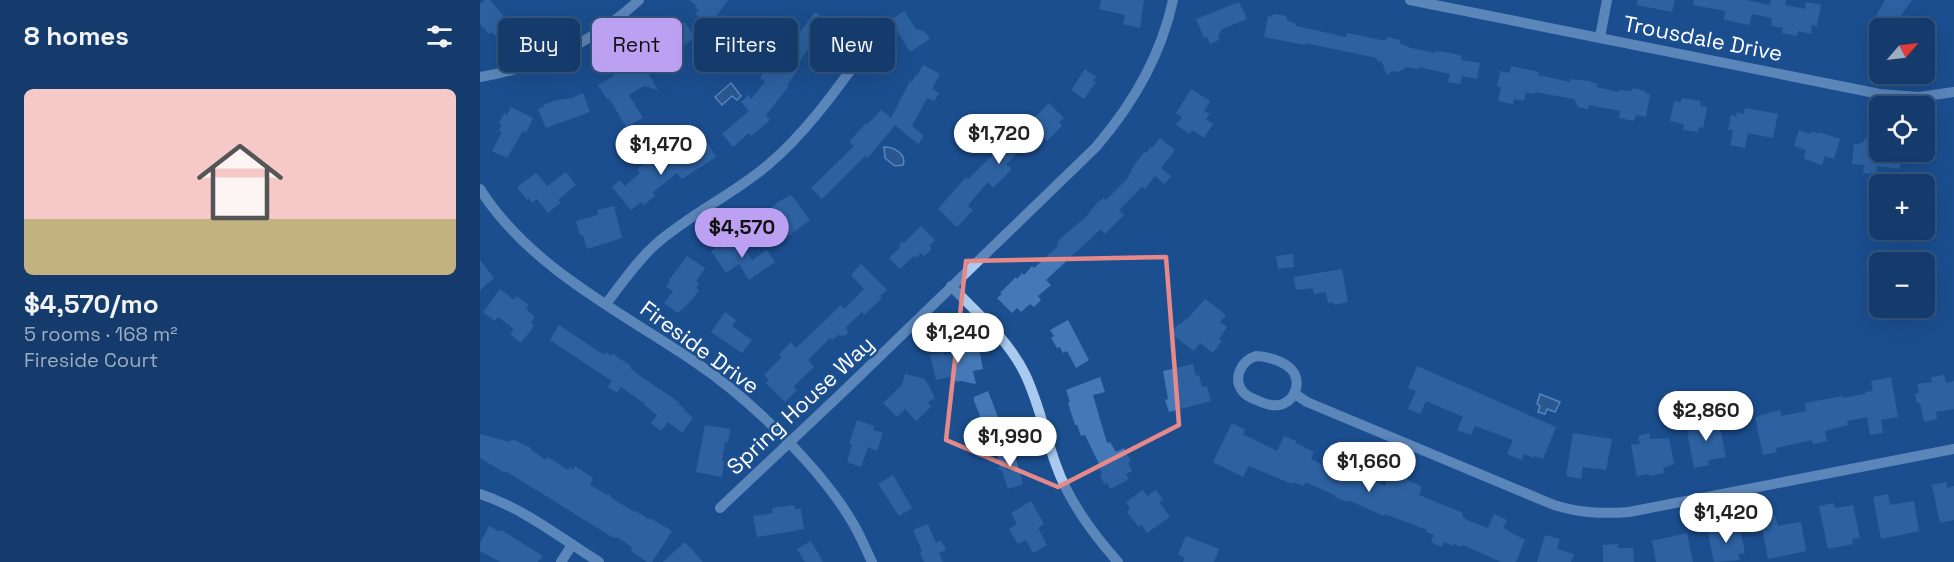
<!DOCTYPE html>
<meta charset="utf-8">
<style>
:root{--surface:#143b6b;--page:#214673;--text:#f1f3f6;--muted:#9dadc1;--line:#33557e;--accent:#bca0f2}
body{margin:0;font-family:"Space Grotesk",sans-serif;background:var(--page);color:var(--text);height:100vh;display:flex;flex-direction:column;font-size:22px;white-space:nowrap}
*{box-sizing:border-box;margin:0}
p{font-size:20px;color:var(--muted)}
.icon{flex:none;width:33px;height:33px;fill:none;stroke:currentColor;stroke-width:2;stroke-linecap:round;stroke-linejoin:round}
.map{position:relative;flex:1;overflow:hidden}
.details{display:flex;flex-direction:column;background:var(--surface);width:480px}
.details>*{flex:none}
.top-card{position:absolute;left:18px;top:18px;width:570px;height:54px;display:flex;gap:12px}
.needle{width:39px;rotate:62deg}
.controls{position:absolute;left:1389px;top:18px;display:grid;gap:12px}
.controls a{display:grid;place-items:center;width:66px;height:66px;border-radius:9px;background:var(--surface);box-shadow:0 6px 24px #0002,0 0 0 2px var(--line);font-size:30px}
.price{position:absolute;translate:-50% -51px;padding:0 14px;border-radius:21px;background:#fff;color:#222;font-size:20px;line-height:39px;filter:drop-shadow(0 2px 3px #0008)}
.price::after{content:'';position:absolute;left:50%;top:36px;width:18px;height:14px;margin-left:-9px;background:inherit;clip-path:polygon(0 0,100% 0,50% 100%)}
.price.on{background:var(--accent);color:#111}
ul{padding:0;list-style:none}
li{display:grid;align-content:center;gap:12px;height:318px;padding:0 24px}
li+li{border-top:2px solid var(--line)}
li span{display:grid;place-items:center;height:186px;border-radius:9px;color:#555}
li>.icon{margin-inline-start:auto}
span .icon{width:108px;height:108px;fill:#fffc;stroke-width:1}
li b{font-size:26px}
h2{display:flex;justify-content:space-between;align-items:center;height:72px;padding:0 24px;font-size:26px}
.chip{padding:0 21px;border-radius:9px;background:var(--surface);box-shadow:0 6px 24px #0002,0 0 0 2px var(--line);font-size:21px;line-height:54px}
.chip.on{background:var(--accent);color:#111}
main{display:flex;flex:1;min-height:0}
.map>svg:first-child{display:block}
</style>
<main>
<section class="details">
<h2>8 homes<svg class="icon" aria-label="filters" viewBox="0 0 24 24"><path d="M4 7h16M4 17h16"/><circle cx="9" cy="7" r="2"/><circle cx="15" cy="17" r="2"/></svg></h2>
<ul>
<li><span style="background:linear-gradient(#f6c9c9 70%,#c2b280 0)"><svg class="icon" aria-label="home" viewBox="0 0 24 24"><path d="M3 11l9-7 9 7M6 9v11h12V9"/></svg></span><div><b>$4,570/mo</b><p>5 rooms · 168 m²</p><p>Fireside Court</p></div></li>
</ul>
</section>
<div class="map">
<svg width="1474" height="562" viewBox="0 0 1474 562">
<rect width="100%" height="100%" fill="#1b4f8f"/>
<path fill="#3c6290" stroke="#9cc4f0" stroke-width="1.5" d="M251,83L261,96L257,100L252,96L242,105L235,97Z
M404,147C414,147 427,154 423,165L415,166L405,158Z
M1060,394L1080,402L1075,412L1067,409L1065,414L1058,412L1060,406L1057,404Z"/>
<path fill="#4478b7" d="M5,0H10L32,26L30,28L38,37L25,48L12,32L9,34L0,24V4Z
M209,0H248L230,25L215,14L219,10L215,8L217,6Z
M621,0H664L660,28L643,24L645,15L619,9Z
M1157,0H1195L1192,12L1157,5Z
M1214,0H1266L1290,5L1291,0H1306L1305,5L1325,9L1326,2L1341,5L1337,26L1332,25L1331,34L1318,31L1317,36L1302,33L1303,28L1291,26L1292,18L1272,14L1269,25L1244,20L1245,11L1213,5Z
M1405,0H1432L1412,28H1389Z
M759,2L767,19L742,29L738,36L739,40L730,44L727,36L724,38L716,19Z
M424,11L436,29L444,31L450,39L430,52L411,20Z
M335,12L346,20V24L316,66L319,68L307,85L309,86L286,115L290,120L271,136L269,133L253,147L242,134L269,111L261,102L269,95L271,99L285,82L280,78L285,71H293L314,44L312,43Z
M793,14L807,16L806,20L816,24V26L866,37L867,33L901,40H906L907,37L920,40L919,43L931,48L955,53L956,51L975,54L982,56L981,60L1000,63L997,79L982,76L980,84L968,82L970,74L939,67V69L927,67L919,72L912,71L907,75L902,62L897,61V58L825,43V45L784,37L788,16L792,17Z
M204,22L215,37L168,73L178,90L164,86L149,95L163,118L146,127L129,98L127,99L118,85L135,75L134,73L139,68L167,53L165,50L170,47L167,43L184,29L187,33Z
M443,65L460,74L452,89L459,93L454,101L447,98L432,126L444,136L438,144L415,125L388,158L385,156L342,199L331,188L374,146L369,142L386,123L387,124L392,120L401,110L411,118L430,81L432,82L436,75L437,76Z
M1031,66L1059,72L1058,75L1090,82L1091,79L1109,81L1117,84L1116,87L1139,92L1140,90L1152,91L1153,88L1165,91V93L1170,94L1166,117L1156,115L1154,121L1139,118L1140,111L1109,105L1108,109L1098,107L1094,99L1055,92L1054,94L1046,92L1044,101L1034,99L1033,104L1018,101L1021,87L1017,86L1020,71L1030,73Z
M605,69L616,77L613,81L616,82L604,99L591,90Z
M711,89L730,101L724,111L730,114L726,119L733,124L724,138L712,130L710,134L696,125L702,117L696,113Z
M103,93L110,112L66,128L58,109L64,107L63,105L77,100L92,98Z
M1202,98L1221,101L1220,106L1227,107L1223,128L1219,127L1218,132L1203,130L1204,124L1190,121L1194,101L1201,102Z
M569,103L584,118L579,122L582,126L567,141L564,138L558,143L553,138L526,164L532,169L513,188L508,182L493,199L488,206L493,210L477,227L458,209L486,177L488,179L529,139L531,141Z
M31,107L53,118L46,133L43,131L27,158L12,151L22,132L19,131L22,125L19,123L24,113L27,115Z
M1265,108L1298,114L1293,138L1268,133L1265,148L1250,145L1253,130H1248L1251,115L1256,116L1257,112L1264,114Z
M1319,130L1331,134L1332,131L1339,134V132L1360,139L1354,159L1345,156L1342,165L1325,159L1324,157L1326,150L1314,146Z
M680,138L695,150L681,168L691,176L684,184L675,176L665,189L662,187L639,210L644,215L625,234L621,229L566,280L571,285L558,296L561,300L554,307L550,304L541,312L537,308L532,313L517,298L522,294L520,293L536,277L537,279L542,273L544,275L552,266L554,268L578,246L577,244L581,238L606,217L618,202L624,198L626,200L649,177L648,176L652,171L651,170L664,152L666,153L671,147L672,148Z
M1384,139L1400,141V152H1421L1420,169L1397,166L1396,174L1383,173L1384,165L1372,164L1374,143L1380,145V142H1384Z
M227,142L236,157L202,179L197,173L173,192L175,196L164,205L161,202L151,210L132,187L140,180L145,186L160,173L157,169L169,160L179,172Z
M86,172L96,185L78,200L80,203L68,213L57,199L52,203L49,198L47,200L37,187L56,173L67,186Z
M311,195L330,220L309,236L301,226L294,231L283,217L289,212L288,211L298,202Z
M134,206L142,238L107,249L103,235H100L96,221L118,215L117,210Z
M441,226L455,240L449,246L452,249L444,256L441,253L436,258L434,256L420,269L409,258L420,247V242L424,243Z
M251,234L259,246H263L272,260L287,250L295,262L269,280L259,264L246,273L231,251L237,247L241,248L249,242Z
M813,254L814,267L798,269L796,256Z
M207,256L225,268L216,281L219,283L216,288L219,290L211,301L198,313L184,303L193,291L186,287L190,281L189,280Z
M0,260L14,278L0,290Z
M381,264L407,290L400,296L402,298L384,315L382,312L366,327L368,333L364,336L358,335L352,340L350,338L328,360L334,367L313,387L317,390L305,402L286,383L289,380L284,375L302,357L299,354L311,342L316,348L361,305L364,309L384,289L371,275Z
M862,269L868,302L854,305L853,302L848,303L846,292L834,294L833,288L816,290L814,277Z
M20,289L34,300L36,296L49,305L46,309L55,317L51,323L54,326L41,343L30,334L34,329L18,317L15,321L3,312Z
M725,299L746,315L740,322L747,327L739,339L742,341L733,353L720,343L714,351L691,334L699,323L701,324L706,318L707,319Z
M245,312L256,320L252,326L272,340L262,353L231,332Z
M588,320L609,360L596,368L587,351L583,353L580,347L577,348L571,338L574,336L570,330Z
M79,325L124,355L126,352L131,356L133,354L151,366L150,368L156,373L200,403L198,404L205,409L204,410L213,418L202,433L188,422L181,431L171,423L177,415L164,405L165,404L141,387L137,393L128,387L132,381L70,340Z
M498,344L503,369L493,371L496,384L481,381L476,382L474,376L456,380L450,355L463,352L464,355L483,350V348Z
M713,364L716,376L719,375L722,387L727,386L731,401L689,412L685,400L688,399L683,371Z
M937,366L1076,427L1063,459L1055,456L1054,458L1044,454L1042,460L1027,454L1033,440L995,426L991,435L977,430L983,417L946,401L940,414L928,409L936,391L928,388Z
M425,374L445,379L455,398L448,402L451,407L436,421L425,409L417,417L403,403L422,385Z
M1464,375L1466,383L1474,381V409L1456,412L1457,419L1444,422L1440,403H1437L1435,394L1439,393L1437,384L1452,382L1451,377Z
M620,377L625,392L613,395L627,443L630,442L636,452L644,448L651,462L648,463L652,471L646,474L649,479L630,489L627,483L624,484L620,475L622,474L620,469L621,468L605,435L601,436L597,425H595L588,403L590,402L586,390Z
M1411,377L1418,417L1401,420L1403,433L1390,435L1387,417L1367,421L1368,425L1345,431L1347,441L1333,444L1332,440L1296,448L1297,452L1283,455L1275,417L1300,410L1301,416L1326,411L1325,403L1363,396V398L1385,394L1386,392L1393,391L1391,381Z
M508,391L522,427L507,433L494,401V397Z
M1238,418L1246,457L1228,460L1229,465L1214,468L1206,426Z
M377,420L394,426L393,430L403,433L397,451L388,447L381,467L367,462L372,445L369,444Z
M752,423L765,430L763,434L797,451L804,436L816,441V443L834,452L831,459L850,468L858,450L871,455L867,463L887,474L886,477L905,486L911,471L942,487L939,495L983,513L982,516L987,520L1008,528L1014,514L1027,520L1023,528L1045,540L1036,562H1021L983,545L982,547L974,544L973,546L964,542L962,547L951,542L954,535L946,532L947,530L905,514L904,516L868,500L867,502L855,497V495L825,482L824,486L813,482L812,484L769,466L763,477L733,462Z
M225,425L250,429L248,442H245L242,461H244L242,477L216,472Z
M1093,433L1132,439L1126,470L1103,467L1101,479L1086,476Z
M1169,433L1170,439L1189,438L1194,464L1183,468L1184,473L1169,476L1168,474L1157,476L1151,445L1160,444L1158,436Z
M0,434L29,442L32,439L51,448V450L66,460L68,457L88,470L90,467L93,470L95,466L113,478L110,485L127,495L129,494L133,499L154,512L156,511L169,520L170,518L192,531L172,562H167L151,551L152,547L137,537L135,538L132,537L27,472H23L0,458Z
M533,448L543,484L528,489L522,470L518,469L520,465L517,453Z
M413,475L432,508L419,516L398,484Z
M1466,482L1467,488L1474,486V520L1460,523L1452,485Z
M663,490L667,496L676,490L683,500L679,502L690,517L667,533L662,525L659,527L647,512L650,509L646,502Z
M1408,494L1410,505L1434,501L1439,531L1401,539L1393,497Z
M551,501L564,524L558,528L567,545L553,553L546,540L538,544L529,529L537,524L531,513Z
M1354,503L1355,508L1373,505L1380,538L1372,539L1373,544L1348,549L1339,506Z
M314,505L315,509H321L324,529L277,537L273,516L293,513L292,508Z
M1295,515L1298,526L1321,522L1326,551L1288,559L1280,518Z
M448,524L456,543L461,540L466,550L459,553L463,562H444L440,552L442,551L433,530Z
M9,526L20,532L21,530L63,556L58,562H20L0,551V543Z
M1241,526L1242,532L1260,528L1265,553L1258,554L1260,560L1234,562L1227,528Z
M1207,533L1213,562H1176L1172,541Z
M1065,535L1080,539L1077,549L1094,554L1091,562H1057Z
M706,536L739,549L734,562H703L705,558L698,554Z
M331,541L343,562H325L317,549Z
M205,542L223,562H183Z
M1138,544V548H1153L1154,562H1123V545Z"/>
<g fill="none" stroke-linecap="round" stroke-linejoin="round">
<path stroke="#a9c9ee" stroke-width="10" d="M930,0L1400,94L1439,97L1474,92
M1120,37L1127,0
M0,77C60,67 114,42 159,0
M0,189C49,267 141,312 215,362C269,398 342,469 374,525C381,537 386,550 392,562
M471,286C497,313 528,339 545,374C559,403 565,435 576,465C589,502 612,533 638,562
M126,304C142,283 157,261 176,244C210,214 254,194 289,164C324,134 351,97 378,60
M776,356C786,356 803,361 811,369C821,380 817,398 803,404C795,407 788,405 781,402C775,399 769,398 764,393C752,380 760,361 776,356Z
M815,394L827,402L1074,505C1100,513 1122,514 1149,512L1474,449
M0,494C43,508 81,538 119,562
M240,508L368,387L616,147C653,104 681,56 693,0
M81,562L92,545"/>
</g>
<path d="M0 0H1474V562H0ZM686,257L699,425L578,487L466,440L486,261Z" fill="#1b4f8f" fill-opacity=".55" fill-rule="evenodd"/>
<path fill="none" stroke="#e88989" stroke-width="4.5" stroke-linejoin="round" d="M686,257L699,425L578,487L466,440L486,261Z"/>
<g text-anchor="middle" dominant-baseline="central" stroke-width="5" stroke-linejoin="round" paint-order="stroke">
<g font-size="22" fill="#fff" stroke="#1b4f8f">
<text transform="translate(1223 38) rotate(11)">Trousdale Drive</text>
<text transform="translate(220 347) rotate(36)">Fireside Drive</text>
<text transform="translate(320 405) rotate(-43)">Spring House Way</text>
</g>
</g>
</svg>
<div class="controls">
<a><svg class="needle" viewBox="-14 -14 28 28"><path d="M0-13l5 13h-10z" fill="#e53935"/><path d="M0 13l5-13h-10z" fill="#9dadc1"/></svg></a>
<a><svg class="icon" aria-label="locate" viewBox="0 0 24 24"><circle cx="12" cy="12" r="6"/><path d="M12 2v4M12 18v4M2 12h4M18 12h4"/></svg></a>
<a>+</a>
<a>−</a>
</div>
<b class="price" style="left:519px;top:165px">$1,720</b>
<b class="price" style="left:181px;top:176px">$1,470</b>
<b class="price on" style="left:262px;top:259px">$4,570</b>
<b class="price" style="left:478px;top:364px">$1,240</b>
<b class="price" style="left:1226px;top:442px">$2,860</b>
<b class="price" style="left:530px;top:468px">$1,990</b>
<b class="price" style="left:889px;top:493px">$1,660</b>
<b class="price" style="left:1246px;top:544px">$1,420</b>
<div class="top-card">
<a class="chip">Buy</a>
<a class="chip on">Rent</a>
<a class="chip">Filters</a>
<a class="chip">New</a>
</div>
</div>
</main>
